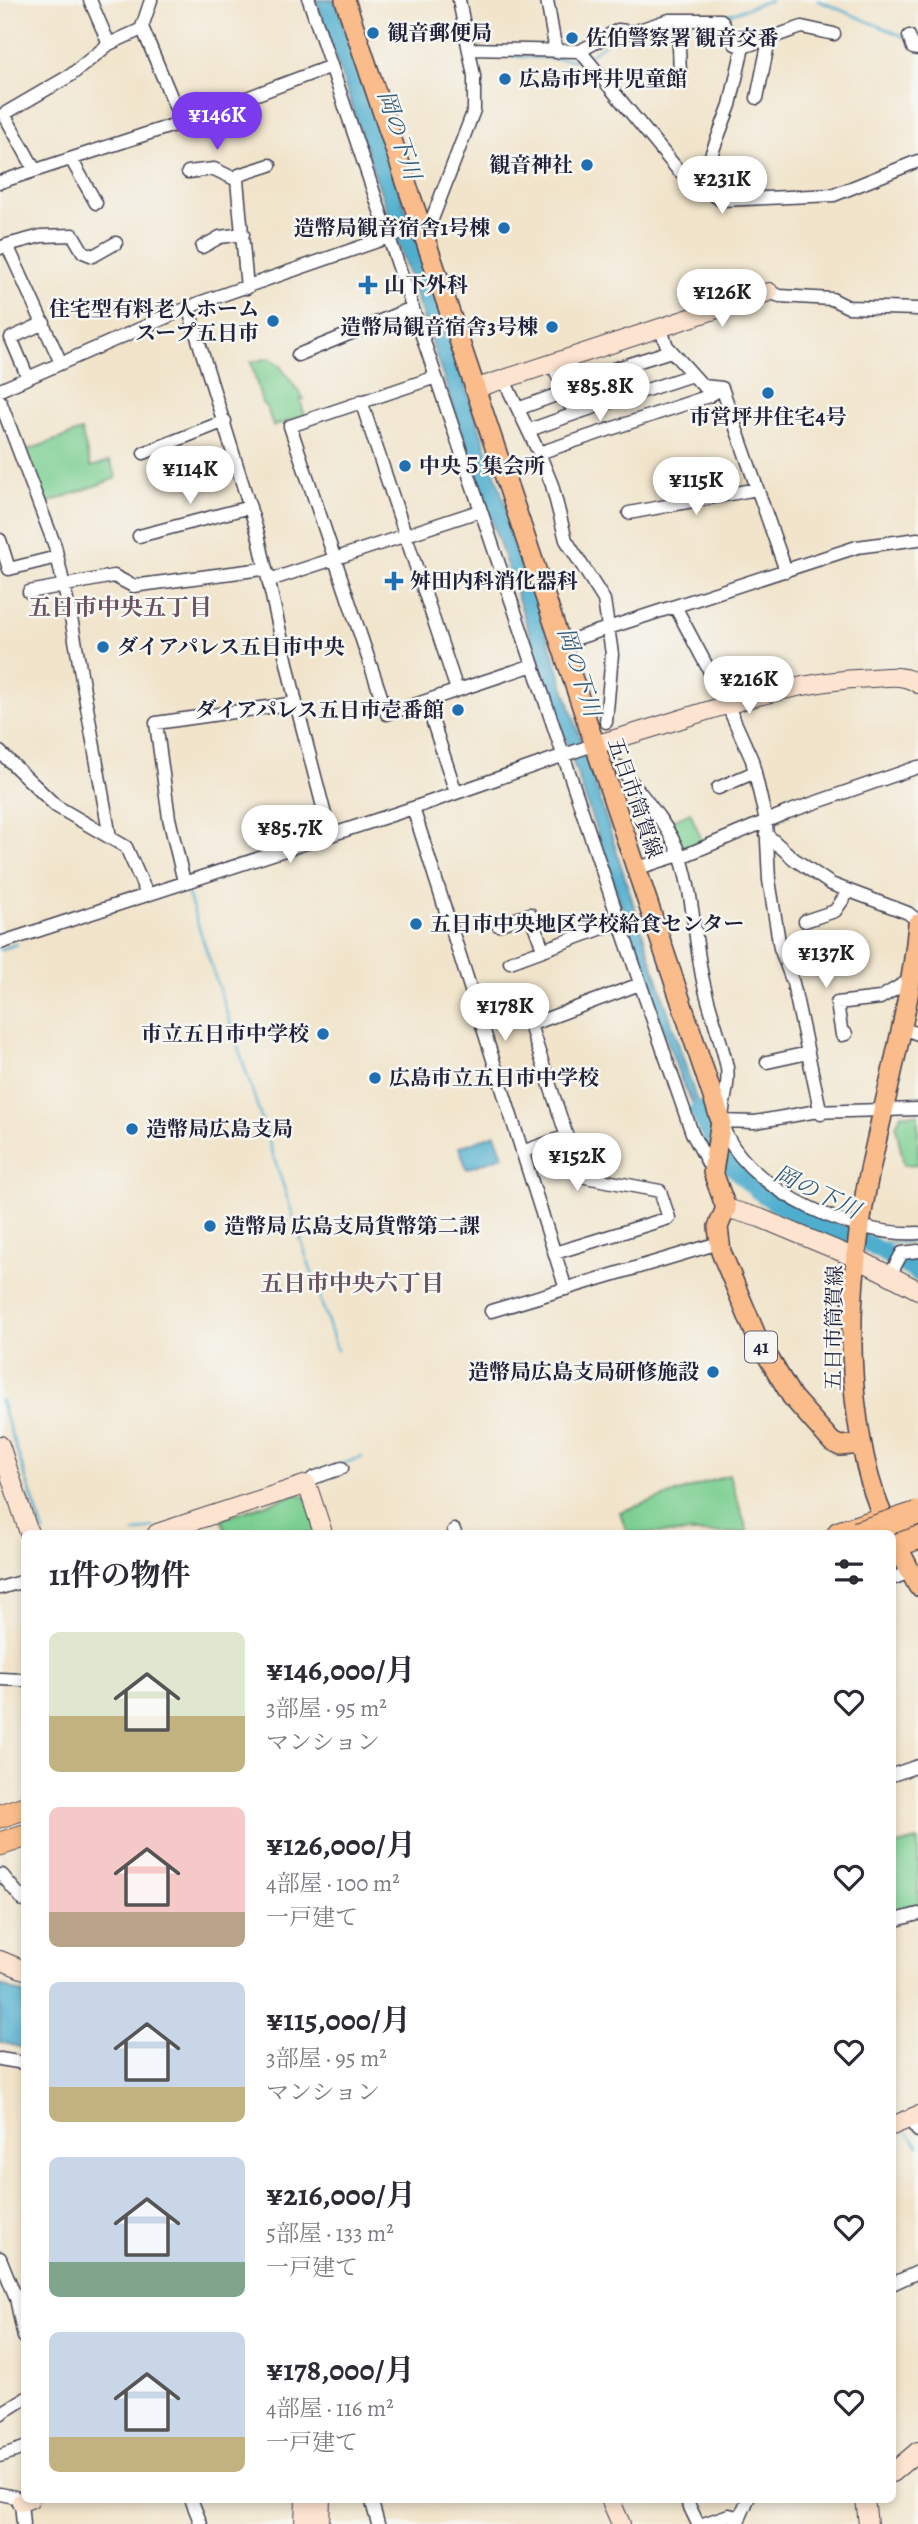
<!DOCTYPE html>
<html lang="ja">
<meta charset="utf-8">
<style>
:root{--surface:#fff;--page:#f2f2f3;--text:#2b2b33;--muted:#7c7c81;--accent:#7c3aed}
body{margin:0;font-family:Alegreya,"Noto Serif JP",serif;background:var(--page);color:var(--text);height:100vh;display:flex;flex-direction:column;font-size:26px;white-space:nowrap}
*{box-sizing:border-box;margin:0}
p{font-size:23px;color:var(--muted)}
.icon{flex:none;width:38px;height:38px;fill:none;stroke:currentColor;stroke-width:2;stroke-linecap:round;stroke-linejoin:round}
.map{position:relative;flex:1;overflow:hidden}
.side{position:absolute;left:21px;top:1530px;width:875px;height:973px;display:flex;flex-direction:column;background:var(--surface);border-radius:10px;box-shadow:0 4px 10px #0003}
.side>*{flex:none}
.price{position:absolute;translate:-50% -60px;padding:0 16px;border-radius:24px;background:#fff;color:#222;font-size:23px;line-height:46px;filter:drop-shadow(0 2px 4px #0008)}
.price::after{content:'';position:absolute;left:50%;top:42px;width:21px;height:16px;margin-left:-10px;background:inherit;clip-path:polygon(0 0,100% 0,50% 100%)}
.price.active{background:var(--accent);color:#fff}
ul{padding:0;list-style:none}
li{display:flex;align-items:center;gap:21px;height:175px;padding:0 28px}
li span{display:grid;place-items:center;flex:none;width:196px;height:140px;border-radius:10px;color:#555}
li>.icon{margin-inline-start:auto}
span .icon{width:84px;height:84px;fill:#fffc;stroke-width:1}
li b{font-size:30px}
h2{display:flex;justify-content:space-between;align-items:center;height:84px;padding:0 28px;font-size:30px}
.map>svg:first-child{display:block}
</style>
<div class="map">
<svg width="918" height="2524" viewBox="0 0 918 2524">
<rect width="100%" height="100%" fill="#f6f6f2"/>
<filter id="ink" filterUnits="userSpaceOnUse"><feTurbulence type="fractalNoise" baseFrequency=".0143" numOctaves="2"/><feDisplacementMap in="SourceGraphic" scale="14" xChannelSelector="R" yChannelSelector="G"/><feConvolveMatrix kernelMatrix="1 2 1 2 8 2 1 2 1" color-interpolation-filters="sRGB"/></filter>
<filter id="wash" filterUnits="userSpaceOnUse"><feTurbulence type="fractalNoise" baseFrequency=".00686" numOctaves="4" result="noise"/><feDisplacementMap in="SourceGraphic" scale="28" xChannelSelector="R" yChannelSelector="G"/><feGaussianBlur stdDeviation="1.57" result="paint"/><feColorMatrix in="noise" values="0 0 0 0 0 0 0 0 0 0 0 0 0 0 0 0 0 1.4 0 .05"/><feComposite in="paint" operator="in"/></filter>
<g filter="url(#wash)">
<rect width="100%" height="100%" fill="#f1e4cb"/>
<path fill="#7ccf91" stroke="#4f7866" stroke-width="2" d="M270,358L279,365L304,399L300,400L305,416L273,426L267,408L262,403L251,362Z
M81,431L91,467L110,461L117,478L42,505L22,452Z
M690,812L703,843L684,852L669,822Z
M901,1114H918V1164L904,1165L896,1126Z
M729,1475L748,1533H627L620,1512Z
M297,1494L306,1497L319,1533H226L222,1519Z
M918,1840V1911L893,1917V1846Z"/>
<path fill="#50aece" stroke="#396884" stroke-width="2" d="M316,0H335L498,482L706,1130L681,1080L656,1008Z
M495,1134L503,1156L467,1169L459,1147Z
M0,1985L24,1994V2048L0,2042Z"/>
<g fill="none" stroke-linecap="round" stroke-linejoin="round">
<path stroke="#50aece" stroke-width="2.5" d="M466,0L472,35L477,44
M817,0L905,37
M724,16L771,0
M630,28L645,19L666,15
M589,55L604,45
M513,56L580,60
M186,888L337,1350
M0,950L16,944
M866,1243L918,1242
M0,1400L44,1533
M342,1464L362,1457
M135,1533L153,1527
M0,1864L5,1869
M18,1884L24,1892
M908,2133L918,2146"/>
<path stroke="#50aece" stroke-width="18" d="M698,1110C720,1164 761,1201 815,1224C832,1231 850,1235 866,1243C884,1252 901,1263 918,1273"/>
</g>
</g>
<g filter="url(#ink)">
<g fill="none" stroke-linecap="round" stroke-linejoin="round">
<g stroke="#413f51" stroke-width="15">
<path id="street" d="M90,0L109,44
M151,0L142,27L182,123
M309,0L641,986L692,1133L712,1171
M547,0L556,52
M678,20L680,75
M909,36L913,48L918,49
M469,49L580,51L678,170L721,200L834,195L918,161
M580,51L618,30L633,32L669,20H721L735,44L743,47L802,27L834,34
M757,98L769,40
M71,159L96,203
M35,170L4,114L71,75L109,44L142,29
M188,172L214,169L237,180
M0,182L186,121L331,66
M699,187L730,105L743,47
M7,245L41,236L73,235L83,252L93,256L116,243
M202,247L220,237L243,234
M0,248L7,245L61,363
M247,288L237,180L239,175L270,165
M769,292L780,296L832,299L848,307L918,309
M188,307L258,534L296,703L330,834
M661,330L667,346L703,386L722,388L786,571
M298,355L412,308
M553,365L574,414L692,375
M436,377L290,426L387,714L533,665
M28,378L11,338L44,323
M504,380L539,453L552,485L566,540L604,600L612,654L606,722
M0,390L199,303L415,228L429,227L474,110V76L459,0
M0,401L55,546L72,623L110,837
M361,401L457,690
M523,407L606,377L614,369L671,351
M535,428L574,414
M144,453L225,421
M539,453L709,396L722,388
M629,513L757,489
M139,536L250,507
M0,540L9,569L57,557
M29,592L114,576L133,586L262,569L273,579L479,511
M676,608L726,702L752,760L766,821L769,880L780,948L793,983L821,1114
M559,644L857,547L918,539
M426,701L456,793
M0,752L56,806L126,847L147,894
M620,767C641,795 667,822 680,855C692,889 695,940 702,976C708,1007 721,1037 727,1068C731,1092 715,1114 727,1136C756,1194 856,1237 918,1233
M718,788L755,772
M413,808L566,1289
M766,834L794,859L831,884L908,913L918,921
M635,869L676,856L681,857L788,812L918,767
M184,882L169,818L156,723L296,703
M805,921L835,911L848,892
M498,925L530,914L543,949
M0,943L413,808L593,745
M510,962L619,922
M902,1028L918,1034
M846,1034L842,1035L837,1003L880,998L910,980
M767,1062L808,1053
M721,1121L755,1122L812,1112L918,1109
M522,1152L567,1136
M555,1253L669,1218L660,1191L580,1176L530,1025L640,984
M890,1275L902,1253L918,1251
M491,1311L719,1243
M307,1484L313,1478L342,1468
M454,1530L455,1533
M892,1579L910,1572
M0,1588L24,1581
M0,1679L24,1680
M892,1775L918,1766
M2,1875L24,1901
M892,1921L918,1914
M0,2059L24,2063
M909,2119L918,2131
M0,2258L16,2298L24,2337
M892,2284L918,2272
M0,2414L24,2399
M0,2456L24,2448
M0,2494L15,2497L21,2502L23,2524
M191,2499L201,2524
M371,2499L378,2524
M686,2499L698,2524
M703,2524L729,2515L738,2517
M737,2524L748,2499"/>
</g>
<g stroke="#413f51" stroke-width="20">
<path id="secondary" d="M474,389L769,292
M593,745C687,721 774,681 872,678C889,677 904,674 918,684
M726,1208L760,1218L858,1259L918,1290
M0,1445L29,1533
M157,1533L307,1484L323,1533
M0,1960L24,1970
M892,2126L918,2115
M892,2473L918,2451
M610,2499L621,2524
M865,2499L868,2524
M21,2502L30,2499
M304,2524L305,2499
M320,2524L321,2499"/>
</g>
<g stroke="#413f51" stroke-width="22">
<path id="primary" d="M345,0L721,1121L713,1172L726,1208L718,1227L721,1252L758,1340L792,1397L832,1442L840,1446L861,1444
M891,1533C872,1497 864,1462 858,1422C847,1346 852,1264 866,1190C883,1101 910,1014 918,924
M892,1536L918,1586"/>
</g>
<g stroke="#413f51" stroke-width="25">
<path id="highway" d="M839,1533L876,1521
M892,1546L918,1538
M0,1816L24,1808
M0,1844L24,1836"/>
</g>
<use href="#street" stroke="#fff" stroke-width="12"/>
<use href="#secondary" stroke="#fde4d0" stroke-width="18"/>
<use href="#primary" stroke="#f9bc8a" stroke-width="19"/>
<use href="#highway" stroke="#f9bc8a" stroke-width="23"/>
<g stroke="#413f51" stroke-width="25" stroke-linecap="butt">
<path id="highway-bridge" d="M857,1533L918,1513"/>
</g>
<use href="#highway-bridge" stroke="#f9bc8a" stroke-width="23"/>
</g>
</g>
<g fill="#1f6fb2" stroke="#f6f6f2" stroke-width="2.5">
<circle cx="373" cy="33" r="7"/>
<circle cx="572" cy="38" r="7"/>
<circle cx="505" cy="79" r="7"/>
<circle cx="587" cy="165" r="7"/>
<circle cx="504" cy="228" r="7"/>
<path d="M364.5 274.5h7v7h7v7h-7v7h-7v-7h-7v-7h7z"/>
<circle cx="273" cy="321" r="7"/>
<circle cx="552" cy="327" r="7"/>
<circle cx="768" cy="393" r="7"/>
<circle cx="405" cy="466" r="7"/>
<path d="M390.5 570.5h7v7h7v7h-7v7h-7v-7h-7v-7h7z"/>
<circle cx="103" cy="647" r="7"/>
<circle cx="458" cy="710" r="7"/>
<circle cx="416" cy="924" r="7"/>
<circle cx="323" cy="1034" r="7"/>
<circle cx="375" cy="1078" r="7"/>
<circle cx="132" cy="1129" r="7"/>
<circle cx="210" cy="1226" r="7"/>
<circle cx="713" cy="1372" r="7"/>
</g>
<g text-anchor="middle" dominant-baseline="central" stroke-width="5" stroke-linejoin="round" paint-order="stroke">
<rect fill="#f6f6f2" stroke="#626272" stroke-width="2" x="745" y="1331.5" width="32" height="31" rx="5"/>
<g font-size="19" font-weight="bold" fill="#22223b">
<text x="761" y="1347">41</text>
</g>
<g font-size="21" font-weight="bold" fill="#22223b" stroke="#f6f6f2" text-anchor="start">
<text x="387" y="33">観音郵便局</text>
<text x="586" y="38">佐伯警察署 観音交番</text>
<text x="519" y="79">広島市坪井児童館</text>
<text x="573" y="165" text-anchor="end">観音神社</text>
<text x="490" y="228" text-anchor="end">造幣局観音宿舎1号棟</text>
<text x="384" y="285">山下外科</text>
<text x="259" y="309" text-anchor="end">住宅型有料老人ホーム<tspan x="259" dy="24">スープ五日市</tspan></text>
<text x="538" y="327" text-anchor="end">造幣局観音宿舎3号棟</text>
<text x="768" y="417" text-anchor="middle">市営坪井住宅4号</text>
<text x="419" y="466">中央５集会所</text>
<text x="410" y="581">舛田内科消化器科</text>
<text x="117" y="647">ダイアパレス五日市中央</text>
<text x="444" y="710" text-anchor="end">ダイアパレス五日市壱番館</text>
<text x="430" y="924">五日市中央地区学校給食センター</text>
<text x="309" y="1034" text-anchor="end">市立五日市中学校</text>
<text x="389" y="1078">広島市立五日市中学校</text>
<text x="146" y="1129">造幣局広島支局</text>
<text x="224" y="1226">造幣局 広島支局貨幣第二課</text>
<text x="699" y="1372" text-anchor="end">造幣局広島支局研修施設</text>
</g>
<g font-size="21" fill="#22223b" stroke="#f6f6f2">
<text transform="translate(635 798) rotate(71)">五日市筒賀線</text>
<text transform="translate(834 1328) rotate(-89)">五日市筒賀線</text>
</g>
<g font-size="23" font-style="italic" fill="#345a76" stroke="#f6f6f2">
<text transform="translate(399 135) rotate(72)">岡の下川</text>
<text transform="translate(579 672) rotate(72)">岡の下川</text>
<text transform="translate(817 1192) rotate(26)">岡の下川</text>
</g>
<g font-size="23" font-weight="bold" fill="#69525f" stroke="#f6f6f2">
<text x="120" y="607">五日市中央五丁目</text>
<text x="352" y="1283">五日市中央六丁目</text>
</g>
</g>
</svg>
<b class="price active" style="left:217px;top:152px">¥146K</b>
<b class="price" style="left:722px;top:216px">¥231K</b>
<b class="price" style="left:722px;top:329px">¥126K</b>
<b class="price" style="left:600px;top:423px">¥85.8K</b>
<b class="price" style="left:190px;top:506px">¥114K</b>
<b class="price" style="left:696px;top:517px">¥115K</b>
<b class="price" style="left:749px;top:716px">¥216K</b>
<b class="price" style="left:290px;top:865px">¥85.7K</b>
<b class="price" style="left:826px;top:990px">¥137K</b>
<b class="price" style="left:505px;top:1043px">¥178K</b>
<b class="price" style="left:577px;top:1193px">¥152K</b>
<section class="side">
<h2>11件の物件<svg class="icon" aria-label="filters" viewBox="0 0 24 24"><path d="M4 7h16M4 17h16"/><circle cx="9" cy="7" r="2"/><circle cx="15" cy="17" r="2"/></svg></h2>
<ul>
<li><span style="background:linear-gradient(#dfe7d0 60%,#c2b280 0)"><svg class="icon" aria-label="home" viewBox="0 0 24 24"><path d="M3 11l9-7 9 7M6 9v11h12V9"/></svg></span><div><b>¥146,000/月</b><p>3部屋 · 95 m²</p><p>マンション</p></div><svg class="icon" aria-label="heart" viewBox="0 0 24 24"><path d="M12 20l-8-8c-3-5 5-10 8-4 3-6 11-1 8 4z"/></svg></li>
<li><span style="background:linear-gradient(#f6c9c9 75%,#b9a48a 0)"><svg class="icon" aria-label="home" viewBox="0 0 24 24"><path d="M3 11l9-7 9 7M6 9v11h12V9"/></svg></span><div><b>¥126,000/月</b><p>4部屋 · 100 m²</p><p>一戸建て</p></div><svg class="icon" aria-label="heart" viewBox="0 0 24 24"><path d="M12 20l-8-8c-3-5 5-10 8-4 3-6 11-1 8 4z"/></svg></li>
<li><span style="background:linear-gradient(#c9d6e8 75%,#c2b280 0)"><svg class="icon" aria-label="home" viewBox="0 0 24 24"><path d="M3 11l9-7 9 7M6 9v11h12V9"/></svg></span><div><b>¥115,000/月</b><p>3部屋 · 95 m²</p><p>マンション</p></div><svg class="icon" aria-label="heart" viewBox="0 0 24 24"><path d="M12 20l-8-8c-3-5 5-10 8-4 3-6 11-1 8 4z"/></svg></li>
<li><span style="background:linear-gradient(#c9d6e8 75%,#7fa58c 0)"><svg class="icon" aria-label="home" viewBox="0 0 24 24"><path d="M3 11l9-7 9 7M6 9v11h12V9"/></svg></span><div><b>¥216,000/月</b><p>5部屋 · 133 m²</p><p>一戸建て</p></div><svg class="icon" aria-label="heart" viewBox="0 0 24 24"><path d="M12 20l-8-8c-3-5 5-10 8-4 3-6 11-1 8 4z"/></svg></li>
<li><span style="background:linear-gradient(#c9d6e8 75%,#c2b280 0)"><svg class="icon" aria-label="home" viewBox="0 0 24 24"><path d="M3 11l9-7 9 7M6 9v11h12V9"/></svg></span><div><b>¥178,000/月</b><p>4部屋 · 116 m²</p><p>一戸建て</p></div><svg class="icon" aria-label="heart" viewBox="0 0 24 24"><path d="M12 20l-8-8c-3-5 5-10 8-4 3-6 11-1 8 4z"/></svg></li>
</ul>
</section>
</div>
